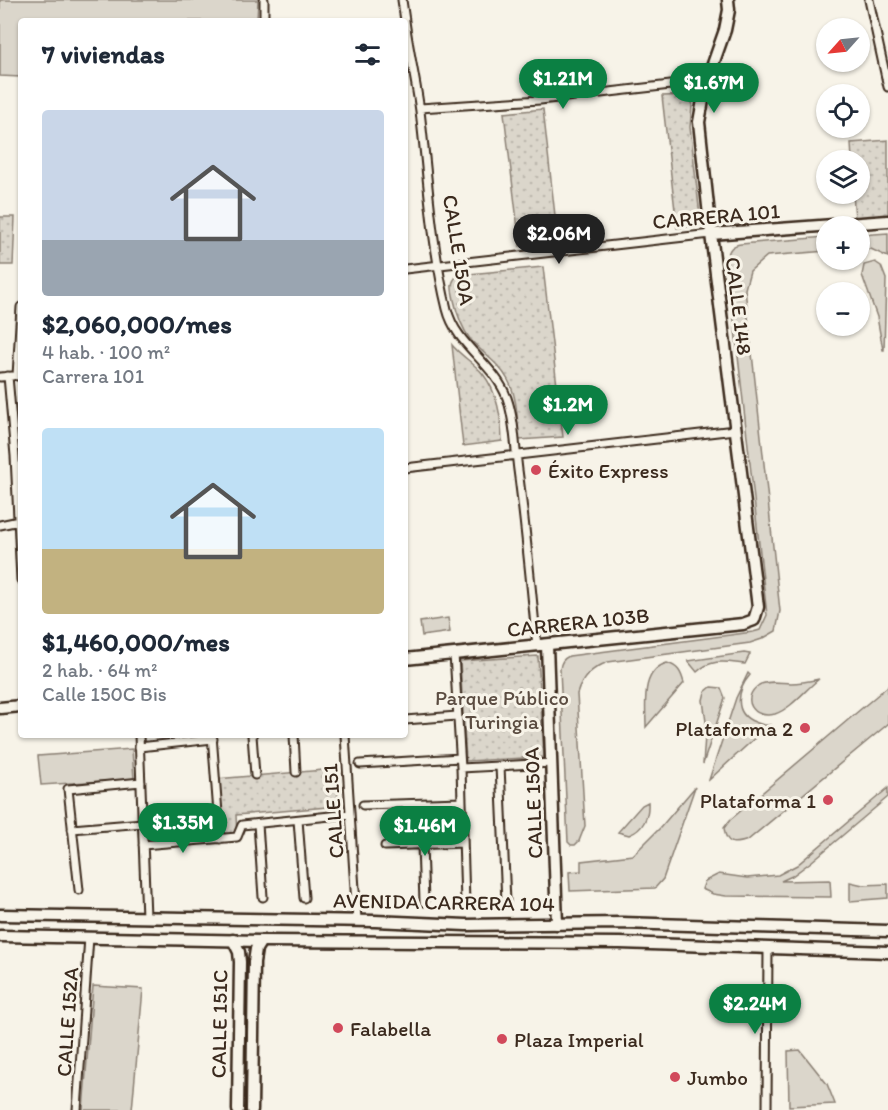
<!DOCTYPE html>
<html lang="es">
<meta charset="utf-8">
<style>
:root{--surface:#fff;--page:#f6f6f7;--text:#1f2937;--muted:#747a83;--accent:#0b8043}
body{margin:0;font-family:Itim,sans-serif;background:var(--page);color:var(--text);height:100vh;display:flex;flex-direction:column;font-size:22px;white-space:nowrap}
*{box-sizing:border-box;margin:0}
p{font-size:20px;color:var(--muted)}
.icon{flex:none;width:33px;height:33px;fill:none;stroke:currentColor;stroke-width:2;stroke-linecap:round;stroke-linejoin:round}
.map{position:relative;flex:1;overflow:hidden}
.panel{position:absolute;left:18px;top:18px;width:390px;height:720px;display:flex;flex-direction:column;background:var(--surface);border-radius:6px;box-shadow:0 2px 4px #0004}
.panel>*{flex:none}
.needle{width:39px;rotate:243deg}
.controls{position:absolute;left:816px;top:18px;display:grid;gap:12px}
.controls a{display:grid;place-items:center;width:54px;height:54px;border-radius:50%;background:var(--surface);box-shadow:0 2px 4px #0004;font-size:30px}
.price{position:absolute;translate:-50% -51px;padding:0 14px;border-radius:21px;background:var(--accent);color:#fff;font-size:20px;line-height:39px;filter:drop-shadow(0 2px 3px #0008)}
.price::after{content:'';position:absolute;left:50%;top:36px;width:18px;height:14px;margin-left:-9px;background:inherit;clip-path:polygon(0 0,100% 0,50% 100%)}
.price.current{background:#222;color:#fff}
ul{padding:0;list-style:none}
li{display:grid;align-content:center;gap:12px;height:318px;padding:0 24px}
li span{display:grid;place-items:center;height:186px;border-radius:6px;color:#555}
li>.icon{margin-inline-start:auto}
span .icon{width:108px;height:108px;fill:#fffc;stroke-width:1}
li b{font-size:26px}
h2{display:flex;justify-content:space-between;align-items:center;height:72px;padding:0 24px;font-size:26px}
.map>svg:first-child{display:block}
</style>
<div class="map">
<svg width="888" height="1110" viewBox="0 0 888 1110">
<defs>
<pattern id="park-dots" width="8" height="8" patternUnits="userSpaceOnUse" patternTransform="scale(1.5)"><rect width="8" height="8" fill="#dbd6cb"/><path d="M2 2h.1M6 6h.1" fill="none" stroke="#bdb8ae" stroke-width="1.8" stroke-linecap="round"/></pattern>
</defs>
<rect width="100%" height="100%" fill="#f7f3e8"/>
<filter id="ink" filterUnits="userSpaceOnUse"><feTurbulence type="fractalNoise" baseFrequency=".0167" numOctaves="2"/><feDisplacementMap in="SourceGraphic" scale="12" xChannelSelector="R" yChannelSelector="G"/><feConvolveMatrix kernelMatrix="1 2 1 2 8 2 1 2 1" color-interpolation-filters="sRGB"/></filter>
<g filter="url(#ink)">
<path fill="#dbd6cb" stroke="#8b8074" stroke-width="1.5" d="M0,0H258L257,21H21V77L0,76Z
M888,233V257L871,249H860V235Z
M826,237V251L767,256L750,271L745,289L780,611L776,631L762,639L750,643L608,662C592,668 582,677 577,694L585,826L579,841L575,845H571L568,842L560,669C561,662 563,659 569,656L753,632L760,630L767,615L727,258C729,249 732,245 741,244Z
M875,262L881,266L886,279L884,350H883L877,317L862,275L864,265Z
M448,618L450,632L422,636L420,622Z
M744,653L750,654L745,664C726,662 712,658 697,672L688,661Z
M667,663C678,666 681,672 684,683L646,727C646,705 640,671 667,663Z
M748,673L750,675C737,690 733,714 755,722C761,724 763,726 769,725L709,780L736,698Z
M819,679C805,690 792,708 775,714C753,720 740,698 759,685C767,680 781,683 791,683C800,683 810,681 819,679Z
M888,686V724L748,840C734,845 726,845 724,828L730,820Z
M711,687L721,688L725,698L703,764L706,722L703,700L705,692Z
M132,749L134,779L41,785L38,756Z
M695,787L663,879L655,888L570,891L569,872L581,871V861L633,855L660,828Z
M888,788V797L811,862L792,876L781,881L830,880L831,897L726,896L713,894L702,889L705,881L719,874L747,878L778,875L797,865Z
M648,802C649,817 643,830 629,835L618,832L642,805Z
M850,882L863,885L888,884V898L850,901Z
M93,986L143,989L132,1110H83Z
M800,1050L827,1084L835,1104L789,1106L788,1051Z"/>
<path fill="url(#park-dots)" stroke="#8b8074" stroke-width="1.5" d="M693,95L690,127L701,225L677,228L662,96Z
M543,109L558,242L520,246L504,113Z
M888,140V215L855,218L853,194H860V160H852L851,143Z
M0,217H15L13,265H0Z
M543,267L563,437L519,440C517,421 518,398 508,380C499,363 483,354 470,339C462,328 457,314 454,300C452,290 449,283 458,275Z
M452,345C461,356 474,363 483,374C498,393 501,418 502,441L463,446Z
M538,656L544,757L466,761L460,661Z
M335,769L339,806L236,815L237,837L220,839L216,779Z"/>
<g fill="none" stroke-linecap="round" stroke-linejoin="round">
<g stroke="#3b2a1e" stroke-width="11">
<path id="street" d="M402,0L405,21
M869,0L888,87
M264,21V0
M405,21C409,51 416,81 420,111C428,177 431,244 447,309C456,346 494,363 507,398C515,421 515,447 518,470C526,529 531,587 537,646
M420,108L540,100L688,83L706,84
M405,269L711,234
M8,376L15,456L21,580
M17,376L21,307
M0,377L12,376
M405,468L735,430
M0,525L19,521
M454,654L461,768L465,903
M405,720L457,716
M139,735L146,917
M212,735L220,839
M252,735L255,775
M294,735L296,772
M345,735L357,920
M139,747L213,739
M360,764L460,758
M500,766L506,902
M461,768L552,763
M363,805L462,802
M298,820L304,898
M258,824L263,897
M72,829L143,823
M143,845L237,837L242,825L350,814
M422,845L424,902
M385,846L463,843
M79,890L68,789L141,782
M77,1110L89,937
M767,1110L768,948"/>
</g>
<g stroke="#3b2a1e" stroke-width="15">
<path id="secondary" d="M711,234L888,221
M547,645L557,924
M405,659L743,624L754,620L758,607L711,234L699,122L706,84L725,30L729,10L728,0
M0,708L21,706
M233,940L239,952L240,962L238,1110
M252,1110L254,962L256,949L261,941"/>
</g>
<g stroke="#3b2a1e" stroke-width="15">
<path id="primary" d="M0,915L375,921L466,925L622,923L888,931
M0,936L261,941L620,943L888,952"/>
</g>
<use href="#street" stroke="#f7f3e8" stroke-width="7"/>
<use href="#secondary" stroke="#f7f3e8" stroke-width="10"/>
<use href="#primary" stroke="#f7f3e8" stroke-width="10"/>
</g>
</g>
<g fill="#d1495b" stroke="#f7f3e8" stroke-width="2">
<circle cx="536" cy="470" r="6"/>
<circle cx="805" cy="728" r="6"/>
<circle cx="828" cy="800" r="6"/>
<circle cx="338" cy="1028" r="6"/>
<circle cx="502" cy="1039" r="6"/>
<circle cx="675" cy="1077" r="6"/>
</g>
<g text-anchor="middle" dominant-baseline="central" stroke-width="6" stroke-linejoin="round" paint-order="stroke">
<g font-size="21" fill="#3b2a1e" stroke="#f7f3e8">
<text transform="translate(716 216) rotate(-5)">CARRERA 101</text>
<text transform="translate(459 250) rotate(81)">CALLE 150A</text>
<text transform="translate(739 306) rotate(83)">CALLE 148</text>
<text transform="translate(578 622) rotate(-6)">CARRERA 103B</text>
<text transform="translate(533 803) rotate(-92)">CALLE 150A</text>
<text transform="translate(333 811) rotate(-94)">CALLE 151</text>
<text transform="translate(444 902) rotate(1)">AVENIDA CARRERA 104</text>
<text transform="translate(67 1022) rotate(-86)">CALLE 152A</text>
<text transform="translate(219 1024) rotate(-89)">CALLE 151C</text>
</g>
<g font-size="21" fill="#3b2a1e" stroke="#f7f3e8" text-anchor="start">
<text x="548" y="470">Éxito Express</text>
<text x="793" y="728" text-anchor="end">Plataforma 2</text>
<text x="816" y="800" text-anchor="end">Plataforma 1</text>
<text x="350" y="1028">Falabella</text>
<text x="514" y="1039">Plaza Imperial</text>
<text x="687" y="1077">Jumbo</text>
</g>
<g font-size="21" fill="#5b4c41" stroke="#f7f3e8">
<text x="502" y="697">Parque Público<tspan x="502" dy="24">Turingia</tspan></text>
</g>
</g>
</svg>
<div class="controls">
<a><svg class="needle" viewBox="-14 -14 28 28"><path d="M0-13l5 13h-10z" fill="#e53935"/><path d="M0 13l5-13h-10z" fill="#747a83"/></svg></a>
<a><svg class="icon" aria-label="locate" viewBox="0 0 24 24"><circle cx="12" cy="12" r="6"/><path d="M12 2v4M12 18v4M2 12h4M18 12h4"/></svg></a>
<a><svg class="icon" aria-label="layers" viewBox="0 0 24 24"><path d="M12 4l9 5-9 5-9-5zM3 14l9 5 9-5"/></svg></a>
<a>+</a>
<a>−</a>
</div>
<b class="price" style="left:563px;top:110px">$1.21M</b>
<b class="price" style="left:714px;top:114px">$1.67M</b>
<b class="price current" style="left:559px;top:265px">$2.06M</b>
<b class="price" style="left:568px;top:436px">$1.2M</b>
<b class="price" style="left:183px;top:854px">$1.35M</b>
<b class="price" style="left:425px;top:857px">$1.46M</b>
<b class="price" style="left:755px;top:1035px">$2.24M</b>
<section class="panel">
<h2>7 viviendas<svg class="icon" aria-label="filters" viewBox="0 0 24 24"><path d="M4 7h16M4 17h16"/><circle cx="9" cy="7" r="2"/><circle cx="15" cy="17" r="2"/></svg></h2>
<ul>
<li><span style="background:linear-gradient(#c9d6e8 70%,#9aa5b1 0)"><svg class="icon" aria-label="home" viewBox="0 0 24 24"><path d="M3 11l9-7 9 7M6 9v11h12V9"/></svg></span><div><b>$2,060,000/mes</b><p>4 hab. · 100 m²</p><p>Carrera 101</p></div></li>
<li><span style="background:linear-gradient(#bfe0f5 65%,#c2b280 0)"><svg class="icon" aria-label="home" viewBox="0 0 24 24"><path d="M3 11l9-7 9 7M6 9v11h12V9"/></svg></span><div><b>$1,460,000/mes</b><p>2 hab. · 64 m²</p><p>Calle 150C Bis</p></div></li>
</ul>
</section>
</div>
